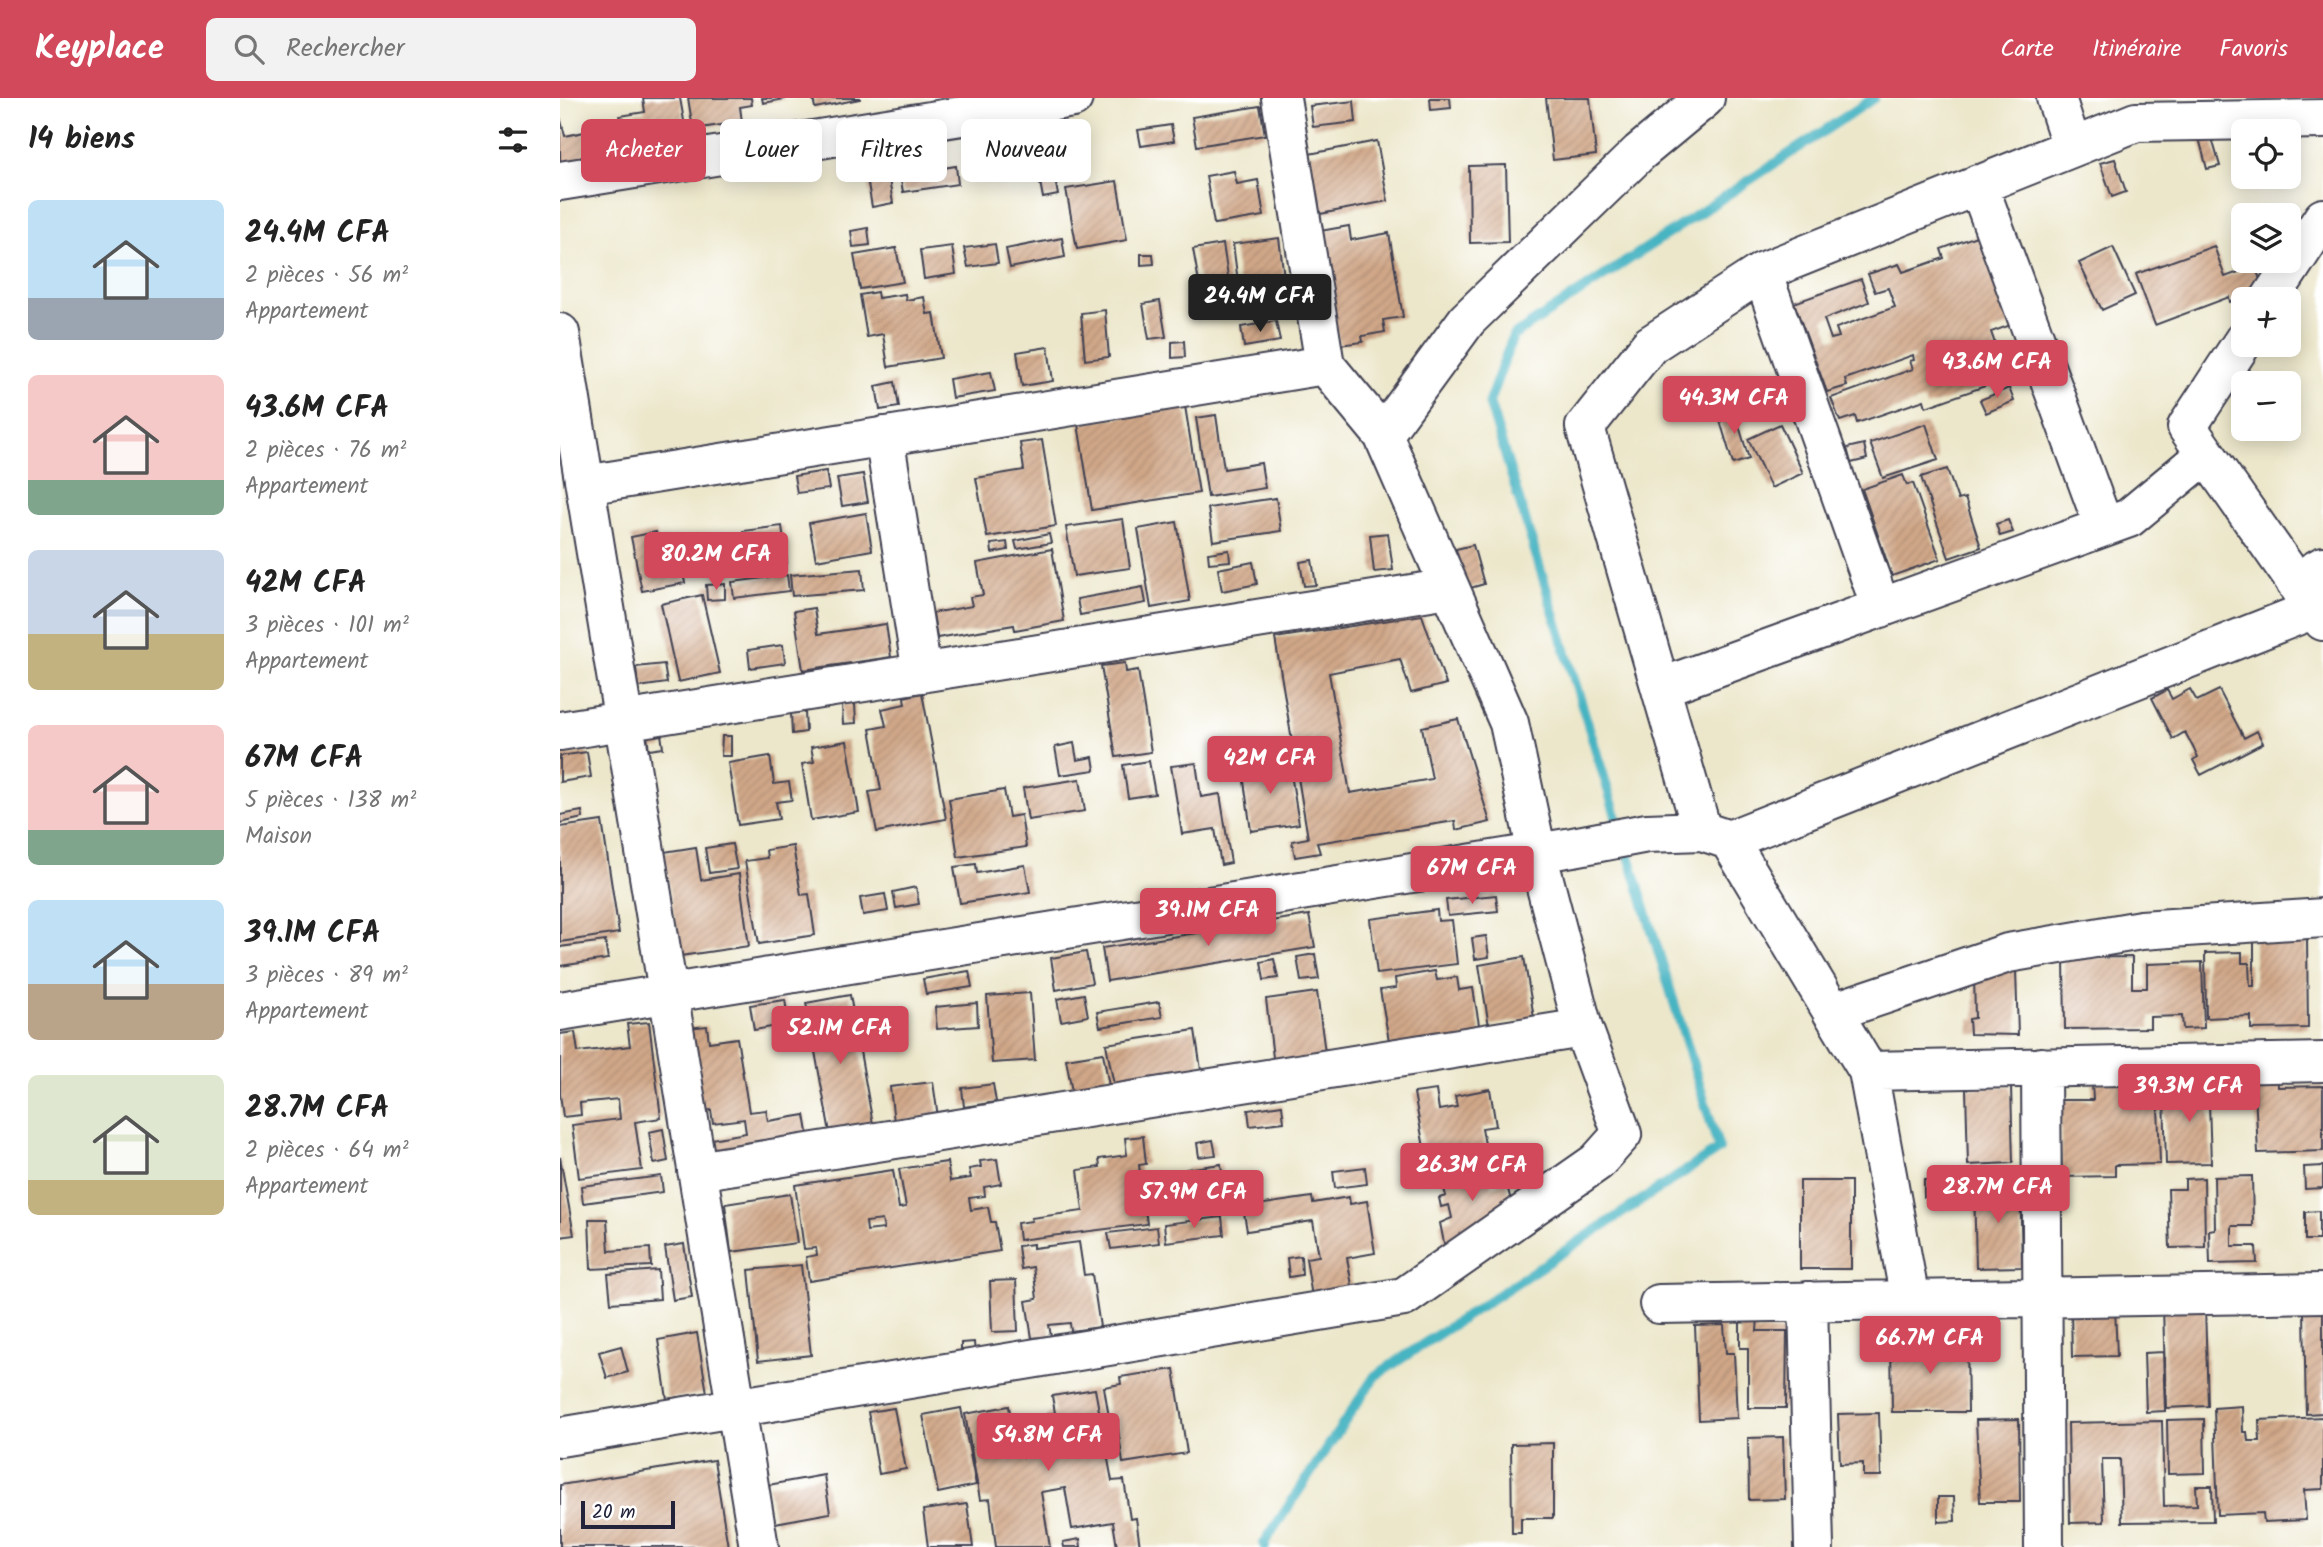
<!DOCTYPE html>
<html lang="fr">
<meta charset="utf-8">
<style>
:root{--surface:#fff;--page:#f2f2f2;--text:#222;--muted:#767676;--accent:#d1495b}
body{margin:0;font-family:Kalam,sans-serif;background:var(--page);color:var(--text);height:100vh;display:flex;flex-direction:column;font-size:26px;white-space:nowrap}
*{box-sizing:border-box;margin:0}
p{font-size:23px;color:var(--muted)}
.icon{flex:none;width:38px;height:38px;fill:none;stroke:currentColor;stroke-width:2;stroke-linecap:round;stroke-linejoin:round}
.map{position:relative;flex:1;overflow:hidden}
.sheet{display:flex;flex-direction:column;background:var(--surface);width:560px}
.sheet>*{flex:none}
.hud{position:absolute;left:21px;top:21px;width:665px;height:63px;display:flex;gap:14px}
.tools{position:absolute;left:1671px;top:21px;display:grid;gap:14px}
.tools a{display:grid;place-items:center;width:70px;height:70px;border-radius:10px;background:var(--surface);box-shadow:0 4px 18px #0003;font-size:35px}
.scale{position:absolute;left:21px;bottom:18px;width:94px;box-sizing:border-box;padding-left:7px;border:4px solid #22223b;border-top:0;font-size:19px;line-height:24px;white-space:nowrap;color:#22223b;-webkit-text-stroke:5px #fff;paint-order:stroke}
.price{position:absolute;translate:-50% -60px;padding:0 16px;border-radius:7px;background:var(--accent);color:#fff;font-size:23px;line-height:46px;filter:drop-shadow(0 2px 4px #0008)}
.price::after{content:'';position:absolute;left:50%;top:42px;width:21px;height:16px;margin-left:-10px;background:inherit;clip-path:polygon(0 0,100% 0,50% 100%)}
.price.active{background:#222;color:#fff}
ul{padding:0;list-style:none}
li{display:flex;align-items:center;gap:21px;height:175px;padding:0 28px}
li span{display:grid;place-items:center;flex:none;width:196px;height:140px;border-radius:10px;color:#555}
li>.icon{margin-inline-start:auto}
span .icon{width:84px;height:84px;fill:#fffc;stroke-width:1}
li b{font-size:30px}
h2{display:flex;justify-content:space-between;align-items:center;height:84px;padding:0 28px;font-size:30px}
.pill{padding:0 24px;border-radius:10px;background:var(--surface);box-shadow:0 4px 18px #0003;font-size:24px;line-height:63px}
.pill.active{background:var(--accent);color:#fff}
header{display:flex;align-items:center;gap:42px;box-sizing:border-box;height:98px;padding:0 35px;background:var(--accent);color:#fff}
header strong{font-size:33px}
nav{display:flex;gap:38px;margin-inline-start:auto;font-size:24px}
.search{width:490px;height:63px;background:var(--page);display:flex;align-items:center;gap:18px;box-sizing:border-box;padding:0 24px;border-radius:10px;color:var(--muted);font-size:26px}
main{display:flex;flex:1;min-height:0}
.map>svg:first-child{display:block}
</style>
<header>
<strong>Keyplace</strong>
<div class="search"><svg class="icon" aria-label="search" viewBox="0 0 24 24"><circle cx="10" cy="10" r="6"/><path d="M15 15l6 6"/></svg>Rechercher</div>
<nav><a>Carte</a><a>Itinéraire</a><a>Favoris</a></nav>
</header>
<main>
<section class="sheet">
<h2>14 biens<svg class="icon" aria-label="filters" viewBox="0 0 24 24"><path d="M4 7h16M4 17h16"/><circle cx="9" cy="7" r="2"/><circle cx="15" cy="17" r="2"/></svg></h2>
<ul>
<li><span style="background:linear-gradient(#bfe0f5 70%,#9aa5b1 0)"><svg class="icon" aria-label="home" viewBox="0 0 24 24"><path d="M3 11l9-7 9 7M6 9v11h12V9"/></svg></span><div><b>24.4M CFA</b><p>2 pièces · 56 m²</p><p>Appartement</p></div></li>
<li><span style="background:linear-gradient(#f6c9c9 75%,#7fa58c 0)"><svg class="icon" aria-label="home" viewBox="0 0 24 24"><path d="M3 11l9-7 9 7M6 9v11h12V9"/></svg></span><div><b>43.6M CFA</b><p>2 pièces · 76 m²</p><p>Appartement</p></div></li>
<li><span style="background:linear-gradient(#c9d6e8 60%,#c2b280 0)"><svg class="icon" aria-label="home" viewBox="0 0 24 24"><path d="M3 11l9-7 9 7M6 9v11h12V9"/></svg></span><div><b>42M CFA</b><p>3 pièces · 101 m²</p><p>Appartement</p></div></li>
<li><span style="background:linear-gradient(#f6c9c9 75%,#7fa58c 0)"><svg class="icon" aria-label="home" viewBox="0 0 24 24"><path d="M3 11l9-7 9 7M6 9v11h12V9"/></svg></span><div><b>67M CFA</b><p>5 pièces · 138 m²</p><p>Maison</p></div></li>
<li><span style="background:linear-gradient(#bfe0f5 60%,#b9a48a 0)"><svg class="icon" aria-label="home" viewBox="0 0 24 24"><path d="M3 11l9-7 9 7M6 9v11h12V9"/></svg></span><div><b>39.1M CFA</b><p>3 pièces · 89 m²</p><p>Appartement</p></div></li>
<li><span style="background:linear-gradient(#dfe7d0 75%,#c2b280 0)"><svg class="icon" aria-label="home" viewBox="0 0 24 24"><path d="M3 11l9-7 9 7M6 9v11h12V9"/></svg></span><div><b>28.7M CFA</b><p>2 pièces · 64 m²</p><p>Appartement</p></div></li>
</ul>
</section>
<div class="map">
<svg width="1763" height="1449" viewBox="0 0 1763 1449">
<defs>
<pattern id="building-hatch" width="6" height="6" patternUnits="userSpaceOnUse" patternTransform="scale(1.75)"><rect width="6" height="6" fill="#d0a788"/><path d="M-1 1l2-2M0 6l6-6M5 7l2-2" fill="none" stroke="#b28f76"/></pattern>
</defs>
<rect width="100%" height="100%" fill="#fff"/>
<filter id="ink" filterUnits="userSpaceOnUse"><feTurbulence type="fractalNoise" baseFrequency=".0143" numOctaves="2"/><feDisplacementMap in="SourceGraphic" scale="14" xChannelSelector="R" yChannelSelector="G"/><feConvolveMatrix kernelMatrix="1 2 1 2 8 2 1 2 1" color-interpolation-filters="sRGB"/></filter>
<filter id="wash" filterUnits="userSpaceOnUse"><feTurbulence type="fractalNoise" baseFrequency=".00686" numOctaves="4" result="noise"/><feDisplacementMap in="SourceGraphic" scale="28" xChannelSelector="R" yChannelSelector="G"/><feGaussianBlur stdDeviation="1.57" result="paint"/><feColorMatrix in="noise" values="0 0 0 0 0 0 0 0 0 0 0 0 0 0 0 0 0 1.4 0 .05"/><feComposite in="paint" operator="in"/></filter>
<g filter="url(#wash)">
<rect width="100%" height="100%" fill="#ece7cb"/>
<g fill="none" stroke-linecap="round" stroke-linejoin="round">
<path stroke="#47b4c2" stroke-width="10" d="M1061,734L929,304L953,238L1314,0
M705,1449L704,1445L815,1278L1159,1051L1066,748"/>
</g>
<g id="blocks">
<path fill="url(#building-hatch)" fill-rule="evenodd" d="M83,0H120L126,34L65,46L60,18L85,14Z
M128,0H191L192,7L180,9L182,24L133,31Z
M202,0H225V1L203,5Z
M253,0H300V1L255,10Z
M870,0H890L891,10L871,12Z
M986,0H1030L1036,57L993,62Z
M794,3L796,24L753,29L750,8Z
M700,8L705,37L637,48L632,19Z
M0,19L5,38L53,28L61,60L0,72Z
M611,27L614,43L581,48L578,32Z
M1651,37L1660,68L1647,71L1639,40Z
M817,43L828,103L760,116L749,56Z
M457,53L460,68L442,71L439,56Z
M1555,61L1566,94L1552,99L1540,65Z
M492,65L498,97L483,100L477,68Z
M946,67L948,144L910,145L909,68Z
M396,68L398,86L343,94L340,77Z
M327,70L333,105L312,109L306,74Z
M674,73L677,86L698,82L704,118L654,126L646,78Z
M557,83L567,142L517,151L506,91Z
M789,128L791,142L829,135L843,219L823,222L825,234L802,238L803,244L779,247L760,133Z
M308,130L310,147L293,149L291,133Z
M1419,137L1451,227L1431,234L1441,262L1459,256L1465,274L1366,309L1364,302L1297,325L1295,318L1280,323L1271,300L1353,271L1350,263L1354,262L1353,257L1285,281L1287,288L1267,294L1234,205L1301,181L1309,204L1264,221L1271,241L1279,239L1276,230L1335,209L1328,190L1315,194L1308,176L1339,166L1343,174L1384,160L1381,151Z
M502,140L505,159L450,170L446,151Z
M719,140L724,179L678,184L673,146Z
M435,146L438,165L408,169L404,150Z
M663,146L669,185L640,190L633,151Z
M392,148L396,176L364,181L360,152Z
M1654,148L1665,179L1695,168L1704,192L1670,204L1669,199L1595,227L1576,176Z
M1553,149L1575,197L1542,212L1519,165Z
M336,150L343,184L300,191L294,157Z
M581,156H593L594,166L581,167Z
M317,194L318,200L345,196L346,202L364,199L367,216L374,215L381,260L328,269L323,236L307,239L300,197Z
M600,203L606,239L589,241L583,206Z
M545,212L549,259L525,262L521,215Z
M716,223L720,243L684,249L681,229Z
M624,243L625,259L612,260V244Z
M488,249L493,283L462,288L457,254Z
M431,274L435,293L392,300L389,281Z
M335,284L339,309L320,312L316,288Z
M1449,290L1454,303L1426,315L1420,302Z
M625,308L639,395L532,412L518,326Z
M1174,311L1189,361L1173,366L1158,316Z
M656,317L664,371L701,365L705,390L648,399L636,320Z
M1220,326L1243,375L1211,390L1188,341Z
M1366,326L1378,362L1323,380L1310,345Z
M482,342L496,428L427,439L416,380L464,372L460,345Z
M1304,346L1307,361L1291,365L1287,350Z
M1387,371L1398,402L1405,400L1421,449L1389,460L1361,379Z
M266,373L269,391L237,395L234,378Z
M303,376L308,404L282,408L277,380Z
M1343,377L1347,387L1353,385L1380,461L1332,478L1302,391Z
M716,400L721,433L653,443L648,410Z
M306,415L312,452L256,462L249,425Z
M563,421L570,470L514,478L506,429Z
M1448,422L1453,434L1440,438L1436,426Z
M617,424L630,503L591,510L578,431Z
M222,428L227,465L187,470L183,433Z
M96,434L98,443L116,439L125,485L82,493L71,439Z
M828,435L833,472L814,474L810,437Z
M489,436L491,445L457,451L455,443Z
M447,444L448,452L432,455L431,446Z
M913,447L924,486L907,491L896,451Z
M492,451L504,523L455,532L454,527L377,540L373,515L412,508L410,499L423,497L417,465Z
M669,452L670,463L649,465L648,455Z
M143,456L147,474L135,477L131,459Z
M752,462L756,487L744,488L740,464Z
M693,464L697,486L662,493L658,471Z
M302,471L304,492L232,498L230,477Z
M227,477L229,493L174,500L172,484Z
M165,486V501L147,502L146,487Z
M583,489L586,505L520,517L517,501Z
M142,497L160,575L118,584L101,506Z
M254,510L258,536L326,526L331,559L243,572L234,513Z
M862,517L886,586L851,595L840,561L769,575L790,695L872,681L862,629L898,621L930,724L896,732L895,723L757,745L760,755L735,759L732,743L748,740L715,540Z
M223,547L225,565L190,570L188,552Z
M565,565L566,574L578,572L591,654L556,659L541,568Z
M104,566L107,585L78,589L76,569Z
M1630,591L1637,603L1659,592L1684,640L1697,633L1703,645L1641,677L1633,662L1638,659L1625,634L1613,641L1592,600L1607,592L1612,601Z
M362,595L386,721L317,734L309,694L321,692L310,631L326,628L322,611L345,606L344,599Z
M295,606L296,625L283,626L282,607Z
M245,614L246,634L232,636L231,615Z
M101,636L103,650L89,652L87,638Z
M162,638H171V658H161Z
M287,643L299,714L251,722L242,666L254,664L251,649Z
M514,645L517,662L533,659L535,672L500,677L495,649Z
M27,654L31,679L0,684V658Z
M210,658L214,686L229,684L232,702L216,704L219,721L178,727L168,665Z
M589,663L595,696L568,700L563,667Z
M729,663L739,726L691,733L682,669Z
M636,665L641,699L660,696L671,765L661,767L655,731L622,736L611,668Z
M520,681L525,713L468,722L463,690Z
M444,692L449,719L461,717L466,749L398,759L389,701Z
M22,713L23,720L0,725V717Z
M42,723L59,835L0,844V729Z
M172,746L177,771L149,775L145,750Z
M233,748L241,797L249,796L255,837L199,846L185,763L207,760L206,752Z
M136,749L141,782L179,776L189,848L120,858L104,754Z
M416,766L417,775L465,767L470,794L400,805L394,769Z
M356,789L359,806L336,810L333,794Z
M325,796L328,813L303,817L300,800Z
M936,797L938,813L888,818L886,802Z
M877,812L878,823L892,822L897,866L817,876L810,821Z
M749,817L755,849L547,883L542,850Z
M926,838L929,859L915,861L912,840Z
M1747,839L1748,930L1691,931V918L1646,920L1645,855L1682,854V865H1689L1690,888H1694V840Z
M45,843L48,861L0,868V849Z
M526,854L532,885L496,892L491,860Z
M755,856L759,881L741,883L737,859Z
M964,859L974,920L929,928L919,867Z
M1572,859V890H1587V866L1642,864L1644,930L1623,931L1622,918L1590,919V930L1505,931L1504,860Z
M714,861L718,880L704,882L701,864Z
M1456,872L1458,937L1410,936L1409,921L1415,920L1414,876Z
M409,873L412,889L366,896L363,881Z
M875,873L877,882L897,879L899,892L913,890L921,939L831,954L820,892L836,890L835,880Z
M757,894L766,962L714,968L706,901Z
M470,895L475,962L432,965L427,898Z
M524,896L528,918L501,923L497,901Z
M290,897L314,1032L271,1040L246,905Z
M225,902L229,926L194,932L190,907Z
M599,904L602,919L540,929L537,914Z
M417,905L418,928L377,931L375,909Z
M89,924L101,1020L75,1024L82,1072L19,1080L12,1027L60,1021L58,1001L20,1005L21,1017L3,1019L0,996V936L15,934L18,954L70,948L67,926Z
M147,928L149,944L177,940L189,1014L206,1012L208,1023L245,1017L249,1040L153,1055L151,1041L186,1035L184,1021L153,1025L151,1012L142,1013L128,930Z
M635,932L641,972L554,987L546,946Z
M543,955L549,988L512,994L506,961Z
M1694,971H1717L1718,989L1763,988V1053L1698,1055Z
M1631,975H1648L1651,1065L1606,1066L1604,995H1631Z
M1597,977L1600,1066L1555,1067V1078L1502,1079L1500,1002H1533L1532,985Z
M373,984L378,1019L334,1024L330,989Z
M433,986L436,1004L404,1009L402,990Z
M1451,988L1453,1065L1408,1067L1406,990Z
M930,991L936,1028L922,1030L927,1057L867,1066L854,995L876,992L879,1012L897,1009L895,998Z
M722,1007L724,1024L690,1028L688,1012Z
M103,1031L108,1063L94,1066L89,1034Z
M583,1038L586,1066L579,1067L587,1126L459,1142L457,1125L472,1123L471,1120L523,1113L518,1072L540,1069L539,1061L567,1057L565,1040Z
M653,1042L656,1057L639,1059L637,1045Z
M0,1059L14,1137L0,1139Z
M437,1061L441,1086L424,1089L425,1098L409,1100L411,1112L428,1109L431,1124H435L440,1153L249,1183L246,1159L257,1157L256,1150L244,1151L235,1087L333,1072L339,1110L346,1109L339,1071L387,1064L390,1083L411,1080L409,1071L421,1069L420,1063ZM322,1122L324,1131L307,1133L306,1124Z
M661,1066L666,1107L603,1115L600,1093L628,1089L626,1071Z
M1763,1068V1090L1745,1091L1744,1069Z
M805,1069L807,1086L775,1090L773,1073Z
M926,1069L931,1088L946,1084L953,1110L885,1150L880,1125L892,1120L889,1107L881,1109L879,1100L886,1098L881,1079Z
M101,1078L103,1094L23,1105L21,1088Z
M1692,1078L1693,1128H1672V1148H1696L1697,1165L1650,1166L1649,1132L1655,1131L1654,1079Z
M1644,1080L1645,1149L1610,1150L1608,1091H1625V1081Z
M1411,1081V1098L1364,1099V1082Z
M1240,1083H1291V1171H1240Z
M1460,1084L1462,1169L1416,1170L1414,1085Z
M230,1096L237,1145L171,1154L165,1106Z
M752,1099L753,1105L789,1099L790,1106L807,1103L815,1155L787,1160L793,1193L752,1199L746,1160L759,1158L753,1123L687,1133L683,1109Z
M1759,1113V1142H1745V1114Z
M662,1119L664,1137L606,1144L604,1126Z
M29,1121H47L49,1153L90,1150L91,1168L31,1171Z
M597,1129L599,1145L551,1151L548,1135Z
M519,1144L524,1177L532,1176L540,1229L511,1233L510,1225L489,1227L491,1238L472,1240L466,1203L477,1201L473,1169L461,1171L458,1148L473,1146V1150Z
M124,1146L132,1199L113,1202L105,1149Z
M741,1158L742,1177L729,1179L727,1160Z
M241,1167L251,1257L198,1263L189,1172Z
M98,1172L100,1201L51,1205L48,1176Z
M456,1182L458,1233L432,1234L430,1183Z
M1645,1208L1648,1308L1606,1310L1603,1209Z
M1555,1210L1557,1258L1512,1259L1511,1211Z
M1744,1213H1763V1315L1746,1316Z
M1341,1215L1342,1227L1323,1228L1322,1216Z
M1180,1220H1198L1197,1233H1227L1226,1310H1188V1250H1180Z
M1164,1227L1166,1255H1174L1177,1320L1139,1322L1135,1228Z
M137,1235L147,1295L107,1301L98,1242Z
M1407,1241L1408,1314H1332L1331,1242Z
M414,1244L415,1257L401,1258V1245Z
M61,1248L68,1274L47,1280L39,1254Z
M1603,1254L1605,1313L1586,1314L1584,1255Z
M614,1271L627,1355L563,1365L556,1318L549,1319L544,1289L561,1286L560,1279Z
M535,1291L552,1383L564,1382L570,1421L576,1420L580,1449H557L553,1424L512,1431L505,1390L481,1394L490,1449H436L430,1401L420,1402L405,1316L449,1308L451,1322L457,1320L464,1359L494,1353L487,1316L495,1315L492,1298Z
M1682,1308L1683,1334H1687L1688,1343H1700L1699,1322L1763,1319V1391L1744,1392L1746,1422L1704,1424L1703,1415L1658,1417L1654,1310Z
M334,1310L346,1371L319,1376L308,1314Z
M401,1310L416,1387L378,1395L363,1317Z
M1319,1315L1321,1378H1303V1365L1280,1366L1278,1316Z
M1459,1321L1460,1404H1420L1416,1322Z
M1644,1321L1645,1375L1608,1376L1607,1322Z
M1602,1323L1604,1408L1637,1407L1636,1388H1652L1653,1423L1562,1424L1560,1361H1542L1544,1424L1510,1425L1508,1325Z
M1223,1339L1225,1401L1189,1402L1188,1340Z
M993,1345V1420H961V1435H952L951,1346Z
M154,1362L168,1449H0V1387Z
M264,1377L270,1415L215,1425L208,1387Z
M1378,1399H1394L1395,1423L1378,1424Z
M407,1406L413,1449H368L363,1412Z
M520,1441L521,1449H504L503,1444Z"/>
</g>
</g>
<g filter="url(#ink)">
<use href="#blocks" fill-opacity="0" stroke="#404051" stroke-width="2"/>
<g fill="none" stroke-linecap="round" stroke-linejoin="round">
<g stroke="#404051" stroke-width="42">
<path id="minor" d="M1496,0L1512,49
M0,83L513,0
M1418,86L1544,429
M1202,174L1321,510
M1710,201L1763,120
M0,235L199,1449
M1684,242L1627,329L1763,523
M823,337L907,222L1080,54L1145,0
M324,338L362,575
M25,387L765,267
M1735,484L1763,468
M1102,589L1569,420L1646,356
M0,633L889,490
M1142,733L1025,329L1090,247L1202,174L1576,24L1763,21
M1169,742L1754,511
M0,913L1013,749L1087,735L1142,733L1169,742L1308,973L1350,1202
M1272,914L1448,855L1581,832L1763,820
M1481,969L1484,1449
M1308,973L1763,964
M137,1073L1023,930
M1248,1203L1254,1449
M1099,1206L1763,1195
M0,1339L844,1199L1037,1064L1062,1036L1023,930L977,755L949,625L823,337L765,267L721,0"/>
</g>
<use href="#minor" stroke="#fff" stroke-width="38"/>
</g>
</g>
</svg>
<div class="tools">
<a><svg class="icon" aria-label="locate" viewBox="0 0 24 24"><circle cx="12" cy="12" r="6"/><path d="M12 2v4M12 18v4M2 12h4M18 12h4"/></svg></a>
<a><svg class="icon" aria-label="layers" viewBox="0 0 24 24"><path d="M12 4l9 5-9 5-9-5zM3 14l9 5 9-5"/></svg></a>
<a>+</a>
<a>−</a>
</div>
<div class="scale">20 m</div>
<b class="price active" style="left:700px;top:236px">24.4M CFA</b>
<b class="price" style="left:1437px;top:302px">43.6M CFA</b>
<b class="price" style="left:1174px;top:338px">44.3M CFA</b>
<b class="price" style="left:156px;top:494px">80.2M CFA</b>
<b class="price" style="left:710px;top:698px">42M CFA</b>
<b class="price" style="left:912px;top:808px">67M CFA</b>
<b class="price" style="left:648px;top:850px">39.1M CFA</b>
<b class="price" style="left:280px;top:968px">52.1M CFA</b>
<b class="price" style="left:1629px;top:1026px">39.3M CFA</b>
<b class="price" style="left:912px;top:1105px">26.3M CFA</b>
<b class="price" style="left:1438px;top:1127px">28.7M CFA</b>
<b class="price" style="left:634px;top:1132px">57.9M CFA</b>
<b class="price" style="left:1370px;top:1278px">66.7M CFA</b>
<b class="price" style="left:488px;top:1375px">54.8M CFA</b>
<div class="hud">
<a class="pill active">Acheter</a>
<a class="pill">Louer</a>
<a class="pill">Filtres</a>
<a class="pill">Nouveau</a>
</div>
</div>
</main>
